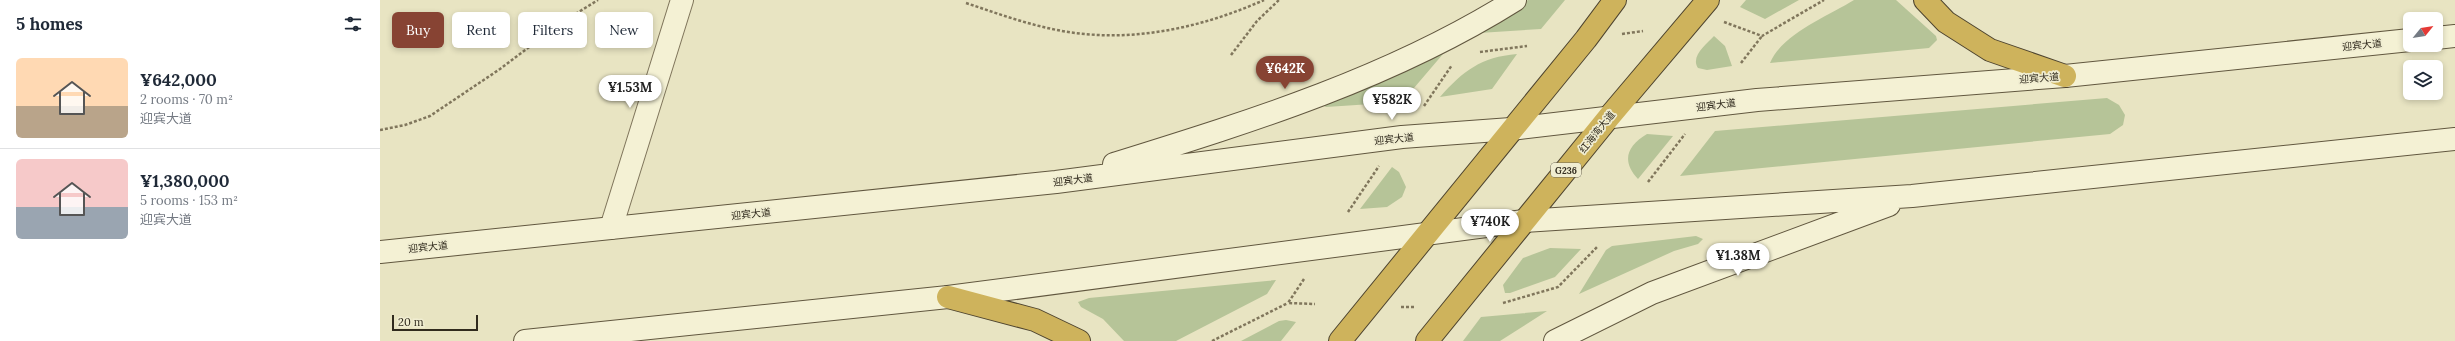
<!DOCTYPE html>
<meta charset="utf-8">
<style>
:root{--surface:#fff;--page:#f6f6f7;--text:#1f2937;--muted:#747a83;--line:#e0e1e3;--accent:#874333}
body{margin:0;font-family:Lora,"Noto Sans SC",serif;background:var(--page);color:var(--text);height:100vh;display:flex;flex-direction:column;font-size:15px;white-space:nowrap}
*{box-sizing:border-box;margin:0}
p{font-size:13px;color:var(--muted)}
.icon{flex:none;width:22px;height:22px;fill:none;stroke:currentColor;stroke-width:2;stroke-linecap:round;stroke-linejoin:round}
.map{position:relative;flex:1;overflow:hidden}
.drawer{display:flex;flex-direction:column;background:var(--surface);width:380px}
.drawer>*{flex:none}
.top-card{position:absolute;left:12px;top:12px;width:380px;height:36px;display:flex;gap:8px}
.needle{width:26px;rotate:60deg}
.buttons{position:absolute;left:2023px;top:12px;display:grid;gap:8px}
.buttons a{display:grid;place-items:center;width:40px;height:40px;border-radius:6px;background:var(--surface);box-shadow:0 2px 6px #0003;font-size:20px}
.scale{position:absolute;left:12px;bottom:10px;width:86px;box-sizing:border-box;padding-left:4px;border:2px solid #312b1e;border-top:0;font-size:11px;line-height:14px;white-space:nowrap;color:#312b1e;-webkit-text-stroke:3px #f0edd1;paint-order:stroke}
.price{position:absolute;translate:-50% -34px;padding:0 9px;border-radius:14px;background:#fff;color:#222;font-size:13px;line-height:26px;filter:drop-shadow(0 1px 2px #0008)}
.price::after{content:'';position:absolute;left:50%;top:24px;width:12px;height:9px;margin-left:-6px;background:inherit;clip-path:polygon(0 0,100% 0,50% 100%)}
.price.active{background:var(--accent);color:#fff}
ul{padding:0;list-style:none}
li{display:flex;align-items:center;gap:12px;height:100px;padding:0 16px}
li+li{border-top:1px solid var(--line)}
li span{display:grid;place-items:center;flex:none;width:112px;height:80px;border-radius:6px;color:#555}
li>.icon{margin-inline-start:auto}
span .icon{width:48px;height:48px;fill:#fffc;stroke-width:1}
li b{font-size:17px}
h2{display:flex;justify-content:space-between;align-items:center;height:48px;padding:0 16px;font-size:17px}
.chip{padding:0 14px;border-radius:6px;background:var(--surface);box-shadow:0 2px 6px #0003;font-size:14px;line-height:36px}
.chip.active{background:var(--accent);color:#fff}
main{display:flex;flex:1;min-height:0}
.map>svg:first-child{display:block}
</style>
<main>
<section class="drawer">
<h2>5 homes<svg class="icon" aria-label="filters" viewBox="0 0 24 24"><path d="M4 7h16M4 17h16"/><circle cx="9" cy="7" r="2"/><circle cx="15" cy="17" r="2"/></svg></h2>
<ul>
<li><span style="background:linear-gradient(#ffd9b3 60%,#b9a48a 0)"><svg class="icon" aria-label="home" viewBox="0 0 24 24"><path d="M3 11l9-7 9 7M6 9v11h12V9"/></svg></span><div><b>¥642,000</b><p>2 rooms · 70 m²</p><p>迎宾大道</p></div></li>
<li><span style="background:linear-gradient(#f6c9c9 60%,#9aa5b1 0)"><svg class="icon" aria-label="home" viewBox="0 0 24 24"><path d="M3 11l9-7 9 7M6 9v11h12V9"/></svg></span><div><b>¥1,380,000</b><p>5 rooms · 153 m²</p><p>迎宾大道</p></div></li>
</ul>
</section>
<div class="map">
<svg width="2075" height="341" viewBox="0 0 2075 341">
<rect width="100%" height="100%" fill="#e8e4c2"/>
<path fill="#b6c498" d="M1148,0H1185L1161,29L1099,33Z
M1366,0H1419L1385,19L1360,7Z
M1474,0H1516L1556,36L1557,40L1549,48L1390,63C1402,34 1448,16 1474,0Z
M1334,36L1345,46L1352,66L1327,70L1318,68C1310,56 1327,44 1334,36Z
M1063,54L1022,102L946,107L944,106L945,103Z
M1137,54L1112,89L1060,97C1083,71 1101,57 1137,54Z
M1727,98L1739,105L1745,115L1743,125L1730,134L1300,176L1335,131Z
M1267,134L1293,136L1258,179C1241,161 1247,146 1267,134Z
M1012,167L1019,172L1026,187L1022,197L1007,207L980,209Z
M1316,236L1323,239L1318,244L1294,251L1199,294L1226,250L1232,246Z
M1170,248L1201,249L1175,277L1130,293H1125L1123,285L1143,258Z
M896,280L887,294L796,341H744L723,319L701,307L698,302L709,298Z
M1167,311L1120,341H1083L1101,317Z
M906,320L916,322L901,341H861L899,321Z"/>
<g fill="none" stroke-linecap="round" stroke-linejoin="round">
<g stroke="#80765c" stroke-width="24">
<path id="street" d="M231,228L302,0"/>
</g>
<g stroke="#61573f" stroke-width="24">
<path id="secondary" d="M2056,38L2075,36
M734,164C872,121 1011,78 1135,0
M0,252L676,182L1022,137L1131,129L1377,100L1685,76L2030,40
M145,341L568,297L1144,221L1532,196L2075,139
M1175,341L1272,293L1509,205"/>
</g>
<g stroke="#4e442f" stroke-width="24">
<path id="highway" d="M1545,0L1566,22L1610,50L1685,76
M568,297L655,320L699,341
M960,341L1206,39L1235,0
M1047,341L1229,117L1328,0"/>
</g>
<path stroke="#80765c" stroke-width="2.5" stroke-dasharray="3 2" stroke-linecap="butt" d="M586,3C616,13 646,24 677,30C747,44 819,29 884,0
M1344,22L1382,36L1444,0
M1242,34L1263,31
M1100,52L1147,46
M851,55L877,21L899,0
M1361,63L1382,36
M1044,106L1072,65
M0,130L25,125L50,116L120,69L181,23L218,0
M1268,182L1305,134
M968,212L999,166
M924,279L908,303L935,304
M1123,303L1178,287L1217,247
M1021,307H1036
M832,341L908,303"/>
<use href="#street" stroke="#f4f1d4" stroke-width="22"/>
<use href="#secondary" stroke="#f4f1d4" stroke-width="22"/>
<use href="#highway" stroke="#ceb35c" stroke-width="22"/>
</g>
<g text-anchor="middle" dominant-baseline="central" stroke-width="3.5" stroke-linejoin="round" paint-order="stroke">
<rect fill="#f0edd1" stroke="#6a6554" stroke-width="1" x="1171" y="163" width="30" height="14" rx="3"/>
<g font-size="9" font-weight="bold" fill="#312b1e">
<text x="1186" y="170">G236</text>
</g>
<g font-size="10" fill="#312b1e" stroke="#f0edd1">
<text transform="translate(1982 45) rotate(-6)">迎宾大道</text>
<text transform="translate(1659 78) rotate(-4)">迎宾大道</text>
<text transform="translate(1336 105) rotate(-7)">迎宾大道</text>
<text transform="translate(1217 132) rotate(-51)">红海湾大道</text>
<text transform="translate(1014 139) rotate(-6)">迎宾大道</text>
<text transform="translate(693 180) rotate(-7)">迎宾大道</text>
<text transform="translate(371 214) rotate(-6)">迎宾大道</text>
<text transform="translate(48 247) rotate(-6)">迎宾大道</text>
</g>
</g>
</svg>
<div class="buttons">
<a><svg class="needle" viewBox="-14 -14 28 28"><path d="M0-13l5 13h-10z" fill="#e53935"/><path d="M0 13l5-13h-10z" fill="#747a83"/></svg></a>
<a><svg class="icon" aria-label="layers" viewBox="0 0 24 24"><path d="M12 4l9 5-9 5-9-5zM3 14l9 5 9-5"/></svg></a>
</div>
<div class="scale">20 m</div>
<b class="price active" style="left:905px;top:90px">¥642K</b>
<b class="price" style="left:250px;top:109px">¥1.53M</b>
<b class="price" style="left:1012px;top:121px">¥582K</b>
<b class="price" style="left:1110px;top:243px">¥740K</b>
<b class="price" style="left:1358px;top:277px">¥1.38M</b>
<div class="top-card">
<a class="chip active">Buy</a>
<a class="chip">Rent</a>
<a class="chip">Filters</a>
<a class="chip">New</a>
</div>
</div>
</main>
